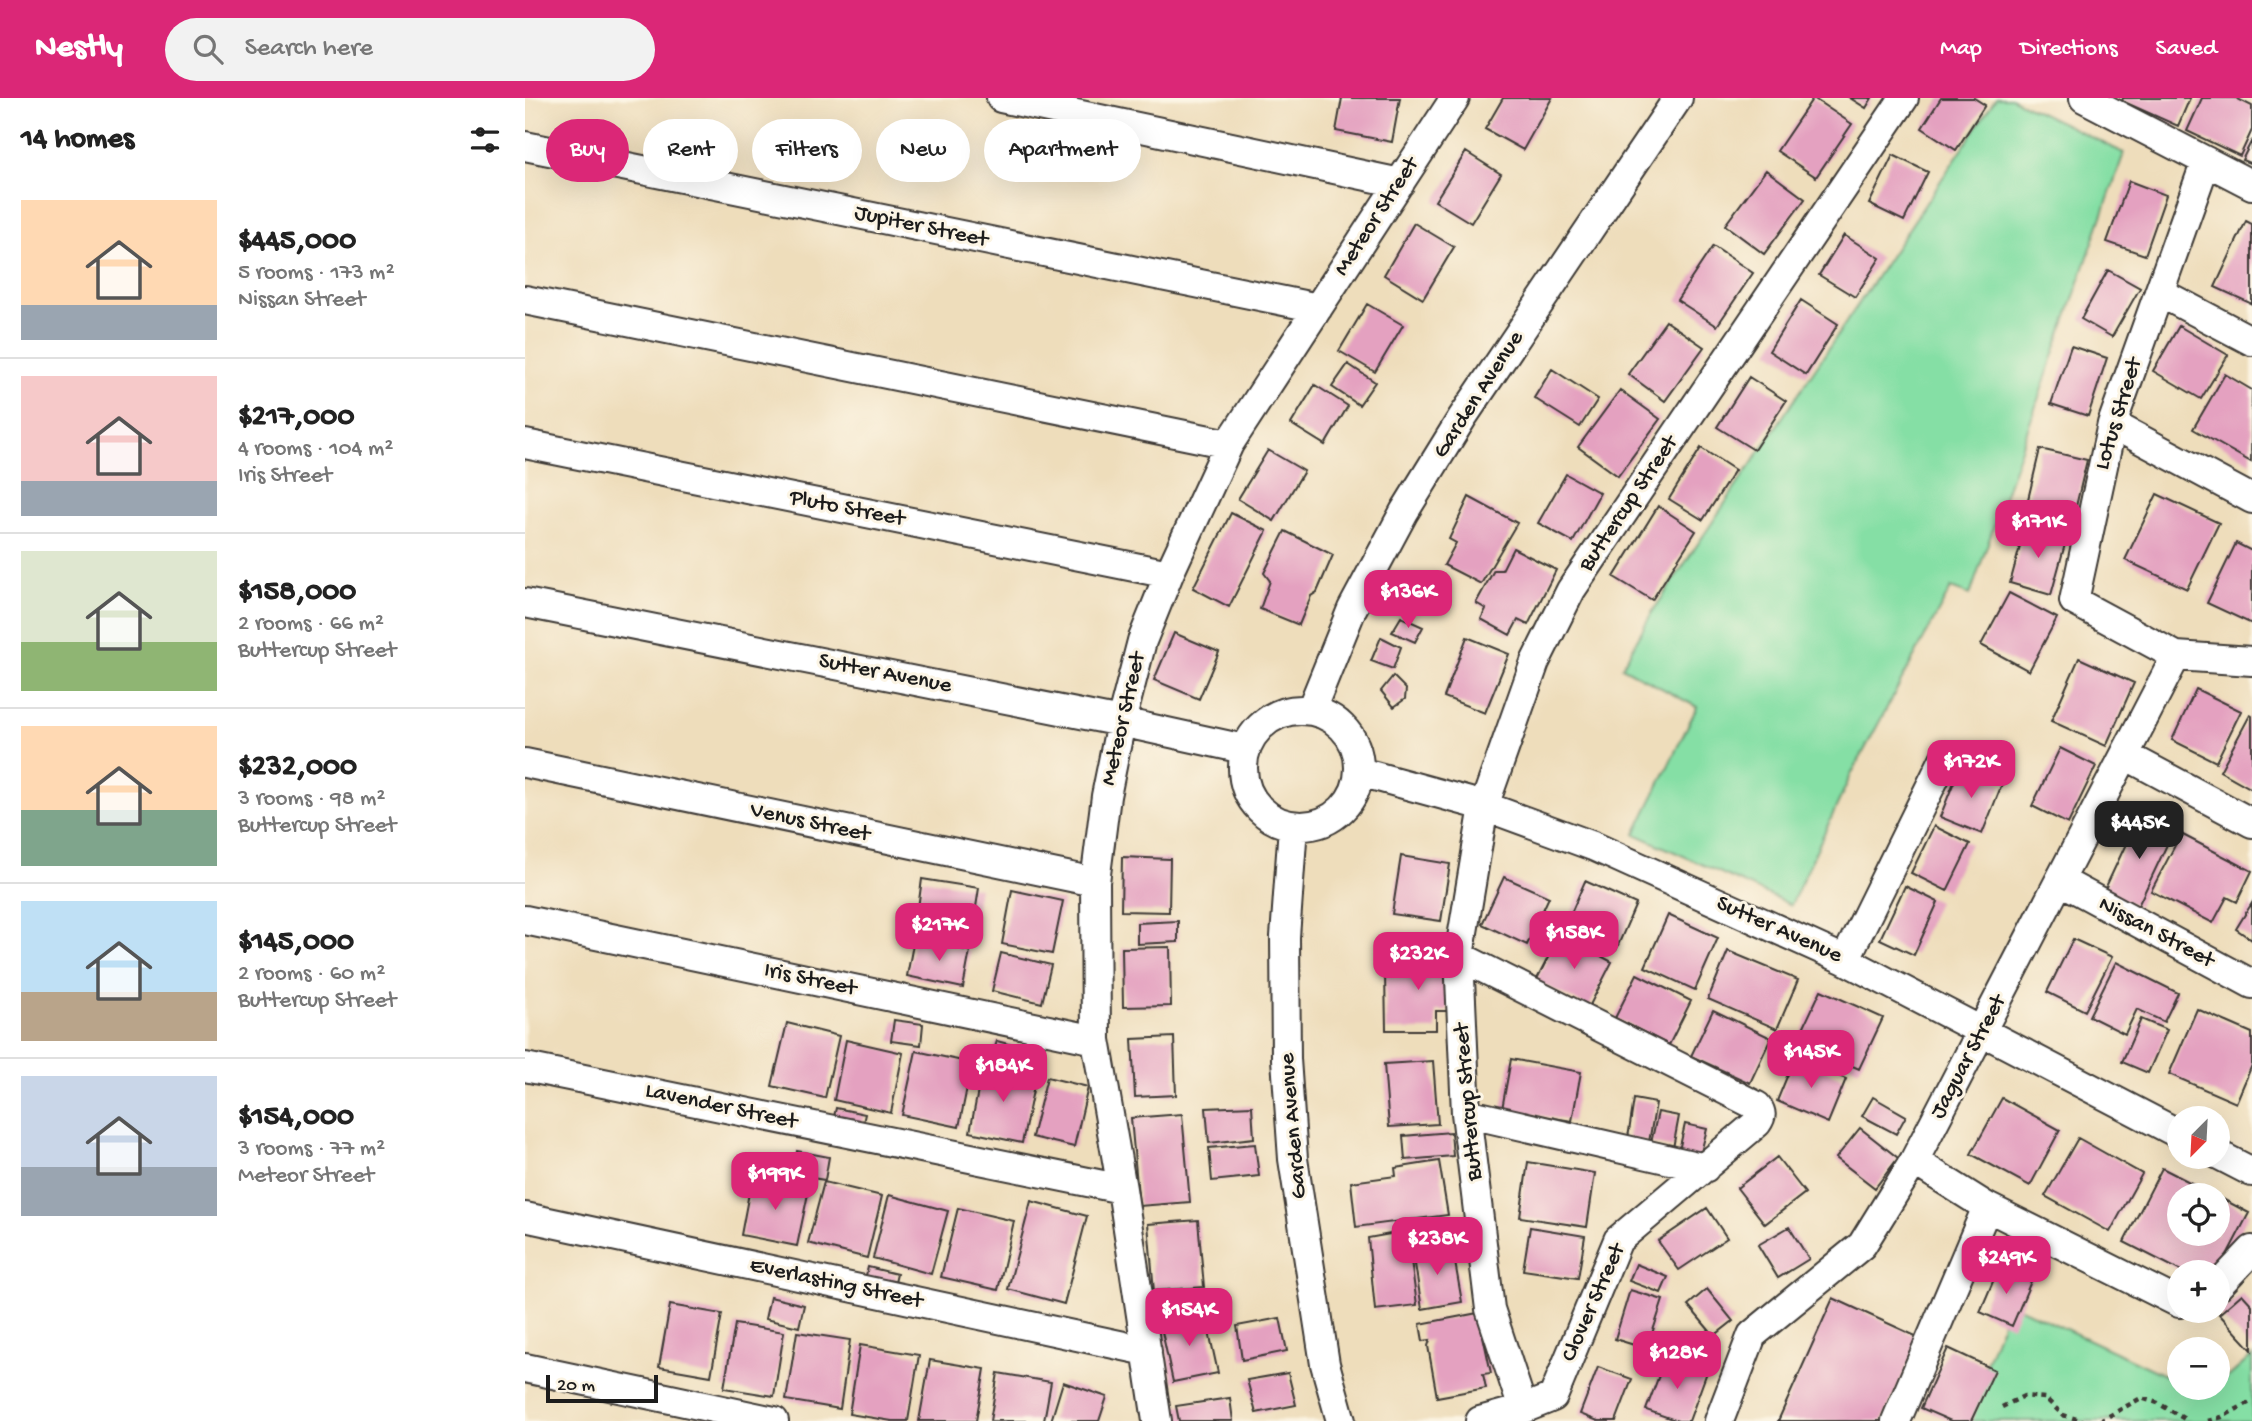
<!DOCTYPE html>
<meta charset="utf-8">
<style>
:root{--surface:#fff;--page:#f2f2f2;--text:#222;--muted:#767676;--line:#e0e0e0;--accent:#db2777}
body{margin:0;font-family:"Gochi Hand",sans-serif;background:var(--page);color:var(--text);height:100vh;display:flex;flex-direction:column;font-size:26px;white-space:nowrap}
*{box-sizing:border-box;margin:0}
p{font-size:23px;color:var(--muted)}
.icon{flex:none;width:38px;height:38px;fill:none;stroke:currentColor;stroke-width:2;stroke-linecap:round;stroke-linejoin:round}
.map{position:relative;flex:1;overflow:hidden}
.panel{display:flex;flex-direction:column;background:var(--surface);width:525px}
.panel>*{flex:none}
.guide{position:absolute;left:21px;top:21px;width:665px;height:63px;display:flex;gap:14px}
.needle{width:46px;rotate:204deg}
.controls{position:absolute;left:1642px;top:1008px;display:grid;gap:14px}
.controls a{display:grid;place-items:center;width:63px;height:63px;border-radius:50%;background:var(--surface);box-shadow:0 7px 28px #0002;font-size:35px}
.scale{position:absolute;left:21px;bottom:18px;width:112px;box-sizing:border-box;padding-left:7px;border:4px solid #1c1c1c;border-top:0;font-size:19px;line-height:24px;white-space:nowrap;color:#1c1c1c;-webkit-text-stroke:5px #fcf5e5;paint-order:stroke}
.price{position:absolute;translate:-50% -60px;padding:0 16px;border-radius:14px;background:var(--accent);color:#fff;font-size:23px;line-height:46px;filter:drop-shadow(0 2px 4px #0008)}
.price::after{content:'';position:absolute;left:50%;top:42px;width:21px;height:16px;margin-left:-10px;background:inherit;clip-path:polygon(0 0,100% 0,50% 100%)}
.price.on{background:#222;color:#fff}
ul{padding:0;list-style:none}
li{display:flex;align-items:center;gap:21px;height:175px;padding:0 21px}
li+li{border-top:2px solid var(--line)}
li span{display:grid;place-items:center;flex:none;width:196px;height:140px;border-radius:0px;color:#555}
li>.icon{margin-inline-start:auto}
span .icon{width:84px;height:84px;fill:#fffc;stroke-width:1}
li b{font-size:30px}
h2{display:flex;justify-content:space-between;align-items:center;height:84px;padding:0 21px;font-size:30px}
.tag{padding:0 24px;border-radius:32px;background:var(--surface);box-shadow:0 7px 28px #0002;font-size:24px;line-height:63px}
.tag.on{background:var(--accent);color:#fff}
header{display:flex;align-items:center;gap:42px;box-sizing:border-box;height:98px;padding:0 35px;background:var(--accent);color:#fff}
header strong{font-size:33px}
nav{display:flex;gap:38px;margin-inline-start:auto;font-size:24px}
.search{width:490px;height:63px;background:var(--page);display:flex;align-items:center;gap:18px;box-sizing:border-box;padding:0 24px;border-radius:38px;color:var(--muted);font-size:26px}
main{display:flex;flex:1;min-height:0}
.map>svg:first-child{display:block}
</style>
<header>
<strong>Nestly</strong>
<div class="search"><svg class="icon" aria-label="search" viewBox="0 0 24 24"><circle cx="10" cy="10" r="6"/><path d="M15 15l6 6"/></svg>Search here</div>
<nav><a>Map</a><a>Directions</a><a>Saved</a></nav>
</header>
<main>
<section class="panel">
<h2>14 homes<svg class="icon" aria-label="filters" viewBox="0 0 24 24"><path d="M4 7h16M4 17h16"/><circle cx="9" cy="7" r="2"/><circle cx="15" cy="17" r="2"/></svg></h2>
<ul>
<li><span style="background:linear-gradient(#ffd9b3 75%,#9aa5b1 0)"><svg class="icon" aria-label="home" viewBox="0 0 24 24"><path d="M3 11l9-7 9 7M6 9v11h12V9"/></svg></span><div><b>$445,000</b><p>5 rooms · 173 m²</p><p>Nissan Street</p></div></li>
<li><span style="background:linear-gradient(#f6c9c9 75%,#9aa5b1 0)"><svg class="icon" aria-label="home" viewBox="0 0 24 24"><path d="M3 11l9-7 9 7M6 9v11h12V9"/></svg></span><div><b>$217,000</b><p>4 rooms · 104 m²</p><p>Iris Street</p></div></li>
<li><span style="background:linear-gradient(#dfe7d0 65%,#8fb573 0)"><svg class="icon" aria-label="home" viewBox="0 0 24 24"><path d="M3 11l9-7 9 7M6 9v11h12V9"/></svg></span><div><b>$158,000</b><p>2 rooms · 66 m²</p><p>Buttercup Street</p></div></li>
<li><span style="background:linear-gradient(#ffd9b3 60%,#7fa58c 0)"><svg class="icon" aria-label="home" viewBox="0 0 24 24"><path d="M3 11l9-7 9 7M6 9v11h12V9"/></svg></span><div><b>$232,000</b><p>3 rooms · 98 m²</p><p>Buttercup Street</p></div></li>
<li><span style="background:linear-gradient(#bfe0f5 65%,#b9a48a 0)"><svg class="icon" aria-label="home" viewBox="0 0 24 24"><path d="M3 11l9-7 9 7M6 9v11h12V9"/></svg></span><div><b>$145,000</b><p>2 rooms · 60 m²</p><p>Buttercup Street</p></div></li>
<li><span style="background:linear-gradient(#c9d6e8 65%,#9aa5b1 0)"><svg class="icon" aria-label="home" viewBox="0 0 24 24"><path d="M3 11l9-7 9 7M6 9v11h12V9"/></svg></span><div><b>$154,000</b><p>3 rooms · 77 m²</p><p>Meteor Street</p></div></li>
</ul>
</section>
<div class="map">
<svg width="1727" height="1323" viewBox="0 0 1727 1323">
<rect width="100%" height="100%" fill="#fcf5e5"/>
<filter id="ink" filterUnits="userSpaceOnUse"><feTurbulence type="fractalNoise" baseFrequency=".0143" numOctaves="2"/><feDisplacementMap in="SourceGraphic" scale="14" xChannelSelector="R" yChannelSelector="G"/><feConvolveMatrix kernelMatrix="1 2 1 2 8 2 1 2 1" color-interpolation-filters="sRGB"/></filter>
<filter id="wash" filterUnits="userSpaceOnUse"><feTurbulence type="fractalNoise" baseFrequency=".00686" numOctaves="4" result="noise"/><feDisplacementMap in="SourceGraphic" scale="28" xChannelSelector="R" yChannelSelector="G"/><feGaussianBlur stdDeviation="1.57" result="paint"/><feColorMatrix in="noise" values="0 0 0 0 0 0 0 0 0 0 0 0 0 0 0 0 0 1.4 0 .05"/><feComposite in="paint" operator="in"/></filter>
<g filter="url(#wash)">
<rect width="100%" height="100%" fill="#edb"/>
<path fill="#85dfa5" stroke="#507e60" stroke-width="2" d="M1471,0H1486L1599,55L1445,497L1426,490L1326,677L1266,807L1110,736L1172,609L1097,569L1126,516Z
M1485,1205L1654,1284V1290H1667L1683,1297L1727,1258V1323H1438Z"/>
<g id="blocks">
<path fill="#e4a1c0" d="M817,0H875L867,44L811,33Z
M978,0H1027L998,52L960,31Z
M1288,0L1327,26L1291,79L1252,53Z
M1325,0H1347L1341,10Z
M1416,0H1449L1460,7L1431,52L1397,30Z
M1598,0H1665L1653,28L1597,3Z
M1677,0H1711L1727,8V32L1715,58L1662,33Z
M1727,42V66L1717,62Z
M941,54L976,76L946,125L910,103Z
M1368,57L1403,74L1379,123L1344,106Z
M1241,72L1280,101L1239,156L1200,127Z
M1604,83L1641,97L1620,157L1582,144Z
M1721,123L1727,126V206L1690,189Z
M889,125L929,149L898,201L859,177Z
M1319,137L1355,160L1330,199L1294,177Z
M1188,148L1228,175L1192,228L1152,202Z
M1583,172L1615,190L1587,239L1556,221Z
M1276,202L1313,226L1281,277L1244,253Z
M842,206L878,227L850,274L814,253Z
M1141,223L1179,249L1140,303L1103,276Z
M1654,228L1703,257L1676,301L1628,273Z
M1546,248L1582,260L1563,318L1526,306Z
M823,266L850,284L834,307L807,289Z
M1027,271L1073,301L1055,329L1009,300Z
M1700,276L1727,292L1726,364L1668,331Z
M1224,279L1261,303L1229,352L1192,329Z
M790,287L823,308L800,347L766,326Z
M1095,292L1135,321L1093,378L1053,349Z
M1176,350L1210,372L1178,422L1144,401Z
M1515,351L1562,362L1547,425L1500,414Z
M743,352L779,373L749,423L713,401Z
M1041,376L1075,395L1048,444L1013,425Z
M1632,396L1694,425L1662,491L1600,462Z
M944,399L992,425L956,486L919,467L931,445L924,441Z
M1133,408L1171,433L1127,502L1089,479Z
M706,415L742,433L704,509L668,490Z
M1501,427L1542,439L1526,497L1485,485Z
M760,433L808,457L792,494L786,498L774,527L735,511L745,483L739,475Z
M1711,445L1727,453V526L1682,505Z
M988,450L1031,472L1003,527L993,522L985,537L956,521L961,511L951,505L969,472H977Z
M1484,495L1532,520L1504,573L1456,547Z
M876,519L898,529L890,544L867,534Z
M649,535L694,554L674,601L629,582Z
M856,539L876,549L868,571L846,563Z
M942,539L984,556L960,615L919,599Z
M1554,560L1609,585L1581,648L1526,623Z
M868,578L881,591L880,601L869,609L856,593Z
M1671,591L1716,613L1691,664L1647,642Z
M1725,617L1727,618V691L1695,673Z
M1535,650L1571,668L1543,726L1507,708Z
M1435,669L1477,686L1457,736L1415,719Z
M1614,718L1648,734L1613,808L1579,793Z
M1409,728L1445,746L1422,793L1386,775Z
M1656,736L1727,773L1712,804L1702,799L1688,825L1626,793Z
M876,758L925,766L916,823L867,816Z
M597,759L645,761L644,814L596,813Z
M979,779L1024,799L1002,847L957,826Z
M397,781L454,790L446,841L390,832Z
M1060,783L1111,806L1091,852L1040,829Z
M1380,788L1413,804L1389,857L1355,841Z
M487,792L538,803L527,856L477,846Z
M1727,805V842L1711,831Z
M1143,817L1193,840L1170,892L1120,869Z
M653,823V844L612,846V825Z
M1035,836L1087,864L1064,909L1011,883Z
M389,841L445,853L438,890L382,878Z
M1548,841L1587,859L1560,913L1522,894Z
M645,849L646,908L598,909L597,850Z
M1203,853L1273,882L1252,931L1183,901Z
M476,855L526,867L517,905L467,893Z
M923,855L928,886L922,913H911V932H861L860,874H874L875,856Z
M1591,864L1653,895L1639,924L1612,911L1600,936L1564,918Z
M1112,876L1166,903L1144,947L1090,920Z
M1296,892L1358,920L1334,971L1272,943Z
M1672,911L1727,935V967L1711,1005L1644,976Z
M1188,912L1246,940L1225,985L1166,958Z
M1616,921L1642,932L1623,975L1597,964Z
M369,922L398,926L396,947L366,943Z
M262,925L314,938L300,1000L247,988Z
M649,939L651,997L610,999L607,941Z
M321,942L378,955L366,1015L309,1002Z
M472,943L498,950L493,969L466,961Z
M391,953L447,965L434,1029L377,1017Z
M1270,959L1321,981L1303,1025L1252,1003Z
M986,961L1056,974L1047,1023L977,1011Z
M908,963L913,1026L864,1029L859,966Z
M458,967L511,978L497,1045L445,1034Z
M522,979L563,989L549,1049L507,1039Z
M1348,999L1381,1018L1371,1036L1337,1018Z
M1477,1000L1535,1032L1505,1088L1446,1056Z
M1109,1001L1131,1005L1124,1044L1103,1040Z
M727,1008L729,1040L684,1045L681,1010Z
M311,1010L340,1016L336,1033L307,1027Z
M1133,1014L1154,1018L1148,1050L1126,1045Z
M657,1016L665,1104L614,1108L606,1020Z
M1160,1026L1182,1031L1174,1062L1153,1057Z
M1335,1030L1373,1060L1350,1090L1311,1060Z
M926,1034L928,1058L880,1062L878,1038Z
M1553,1040L1617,1076L1585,1134L1520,1098Z
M730,1046L734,1078L687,1083L684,1050Z
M272,1053L304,1059L300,1082L268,1077Z
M1252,1059L1280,1095L1240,1126L1212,1090Z
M914,1063L923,1117L831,1129L826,1084L871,1078L870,1070Z
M1003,1064L1070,1075L1062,1129L995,1119Z
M1637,1070L1690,1097H1654V1136H1692V1098L1724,1115L1693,1174H1658L1599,1144Z
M227,1079L284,1091L272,1148L216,1137Z
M299,1084L357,1098L342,1160L283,1145Z
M364,1097L423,1113L406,1176L348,1160Z
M506,1103L562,1118L539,1206L483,1191Z
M433,1110L489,1123L473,1192L416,1179Z
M1182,1110L1202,1140L1154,1172L1133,1143Z
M673,1122L679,1189L629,1193L623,1126Z
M1005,1129L1060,1138L1053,1180L998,1172Z
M1264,1129L1284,1161L1253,1180L1233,1147Z
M882,1133L892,1207L850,1212L843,1140Z
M927,1147L937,1204L897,1211L888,1153Z
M1111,1166L1143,1179L1136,1195L1104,1183Z
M1475,1167L1507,1181L1487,1228L1455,1214Z
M343,1169L372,1176L367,1197L338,1190Z
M1182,1191L1208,1223L1189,1238L1163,1207Z
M1105,1192L1138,1202L1122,1251L1090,1241Z
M1717,1196L1727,1207V1252L1694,1216Z
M245,1199L279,1207L274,1229L240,1221Z
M1308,1200L1395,1240L1357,1323H1253Z
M145,1207L197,1216L186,1278L134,1269Z
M680,1215L693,1275L648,1284L635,1224Z
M953,1215L966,1275L958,1276L961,1290L912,1299L903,1248L905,1242L898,1243L895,1226Z
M755,1220L762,1253L717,1262L712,1228Z
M210,1226L259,1234L249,1298L199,1290Z
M272,1234L325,1242L315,1311L261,1302Z
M335,1247L394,1257L383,1323H367L324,1316Z
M1423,1250L1470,1272L1446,1323H1426L1396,1310Z
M1141,1259L1182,1274L1164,1323H1153L1121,1312Z
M405,1262L460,1271L451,1323H394Z
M1073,1269L1107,1281L1091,1323H1073L1055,1316Z
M473,1275L526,1284L519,1323H465Z
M763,1275L771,1307L731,1315L722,1282Z
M538,1284L582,1299L574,1323H526Z
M705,1300L708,1323H654L651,1308Z"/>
</g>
</g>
<g filter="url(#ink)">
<use href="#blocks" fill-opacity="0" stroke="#3c3934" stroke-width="2"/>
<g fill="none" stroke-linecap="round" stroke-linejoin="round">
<g stroke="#3c3934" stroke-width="32">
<path id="minor" d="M476,0L875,85
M1559,0L1727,87
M0,48L793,210
M1681,63L1587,326L1549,503L1651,558L1727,563
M1634,194L1727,243
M0,202L704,346
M1587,326L1727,401
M0,346L644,476
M0,505L596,624L719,651
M718 670a58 58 0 1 1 116 0a58 58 0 1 1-116 0Z
M786,612L827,511L879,414L937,320L1153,0
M1600,657L1727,725
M0,665L570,784
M835,674L959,708L1068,748L1320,862L1654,1036
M768,728L760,839L761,961L768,1061L800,1266L816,1323
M1536,783L1727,886
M0,822L571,942
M934,858L1232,1008C1237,1015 1237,1018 1232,1025L1093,1142L1028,1299L998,1311L955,1323
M1320,862L1420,659
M0,969L597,1091
M941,1015L1180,1070
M1692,1056L1727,1074
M1389,1063L1462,1109L1654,1205
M0,1119L622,1253
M1692,1189L1727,1152
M0,1270L249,1323
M998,1311L965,1211L941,1015L934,858L959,708L1010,564L1046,492L1379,0
M632,1323L597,1091L571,942L570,784L581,698L596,624L617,543L644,476L704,346L930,0
M1194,1323L1227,1237L1337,1147L1389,1063L1651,558
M1371,1323L1462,1109"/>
</g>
<path stroke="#3c3934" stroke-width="4.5" stroke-dasharray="5 5" stroke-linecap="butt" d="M1477,1309L1499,1298L1520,1300L1538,1317L1558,1323
M1575,1323L1616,1300L1633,1305L1663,1323
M1683,1323L1697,1319L1727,1303"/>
<use href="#minor" stroke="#fff" stroke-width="28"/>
</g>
</g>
<g text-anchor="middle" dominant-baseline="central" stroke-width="6" stroke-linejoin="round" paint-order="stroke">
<g font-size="23" fill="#1c1c1c" stroke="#fcf5e5">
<text transform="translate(852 119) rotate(-57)">Meteor Street</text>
<text transform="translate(396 129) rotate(12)">Jupiter Street</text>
<text transform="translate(954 297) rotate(-57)">Garden Avenue</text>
<text transform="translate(1594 316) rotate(-73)">Lotus Street</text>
<text transform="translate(1104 406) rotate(-56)">Buttercup Street</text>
<text transform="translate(322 411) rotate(11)">Pluto Street</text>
<text transform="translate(360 576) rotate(11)">Sutter Avenue</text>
<text transform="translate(599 621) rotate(-77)">Meteor Street</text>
<text transform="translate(285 725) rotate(12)">Venus Street</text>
<text transform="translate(1254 832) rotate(24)">Sutter Avenue</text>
<text transform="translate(1631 835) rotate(28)">Nissan Street</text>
<text transform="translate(285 882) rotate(12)">Iris Street</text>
<text transform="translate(1444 959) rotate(-62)">Jaguar Street</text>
<text transform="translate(944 1004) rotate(-95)">Buttercup Street</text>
<text transform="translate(196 1009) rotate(12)">Lavender Street</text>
<text transform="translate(769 1028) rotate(-95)">Garden Avenue</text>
<text transform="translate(311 1186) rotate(12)">Everlasting Street</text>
<text transform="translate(1069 1205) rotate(-66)">Clover Street</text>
</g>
</g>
</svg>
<div class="controls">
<a><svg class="needle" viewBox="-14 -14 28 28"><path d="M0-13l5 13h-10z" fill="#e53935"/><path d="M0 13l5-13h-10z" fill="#767676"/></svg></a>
<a><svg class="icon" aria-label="locate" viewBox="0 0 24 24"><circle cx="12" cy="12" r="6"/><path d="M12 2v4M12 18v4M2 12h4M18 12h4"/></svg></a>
<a>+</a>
<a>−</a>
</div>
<div class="scale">20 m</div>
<b class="price" style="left:1513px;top:462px">$171K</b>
<b class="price" style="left:883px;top:532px">$136K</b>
<b class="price" style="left:1446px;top:702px">$172K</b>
<b class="price on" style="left:1614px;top:763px">$445K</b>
<b class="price" style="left:414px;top:865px">$217K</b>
<b class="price" style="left:1049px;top:873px">$158K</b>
<b class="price" style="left:893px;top:894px">$232K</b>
<b class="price" style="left:1286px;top:992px">$145K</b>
<b class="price" style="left:478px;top:1006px">$184K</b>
<b class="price" style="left:250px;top:1114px">$199K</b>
<b class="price" style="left:912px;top:1179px">$238K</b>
<b class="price" style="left:1481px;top:1198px">$249K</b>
<b class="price" style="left:664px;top:1250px">$154K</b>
<b class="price" style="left:1152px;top:1293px">$128K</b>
<div class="guide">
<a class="tag on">Buy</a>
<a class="tag">Rent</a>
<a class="tag">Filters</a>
<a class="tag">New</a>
<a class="tag">Apartment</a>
</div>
</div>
</main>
